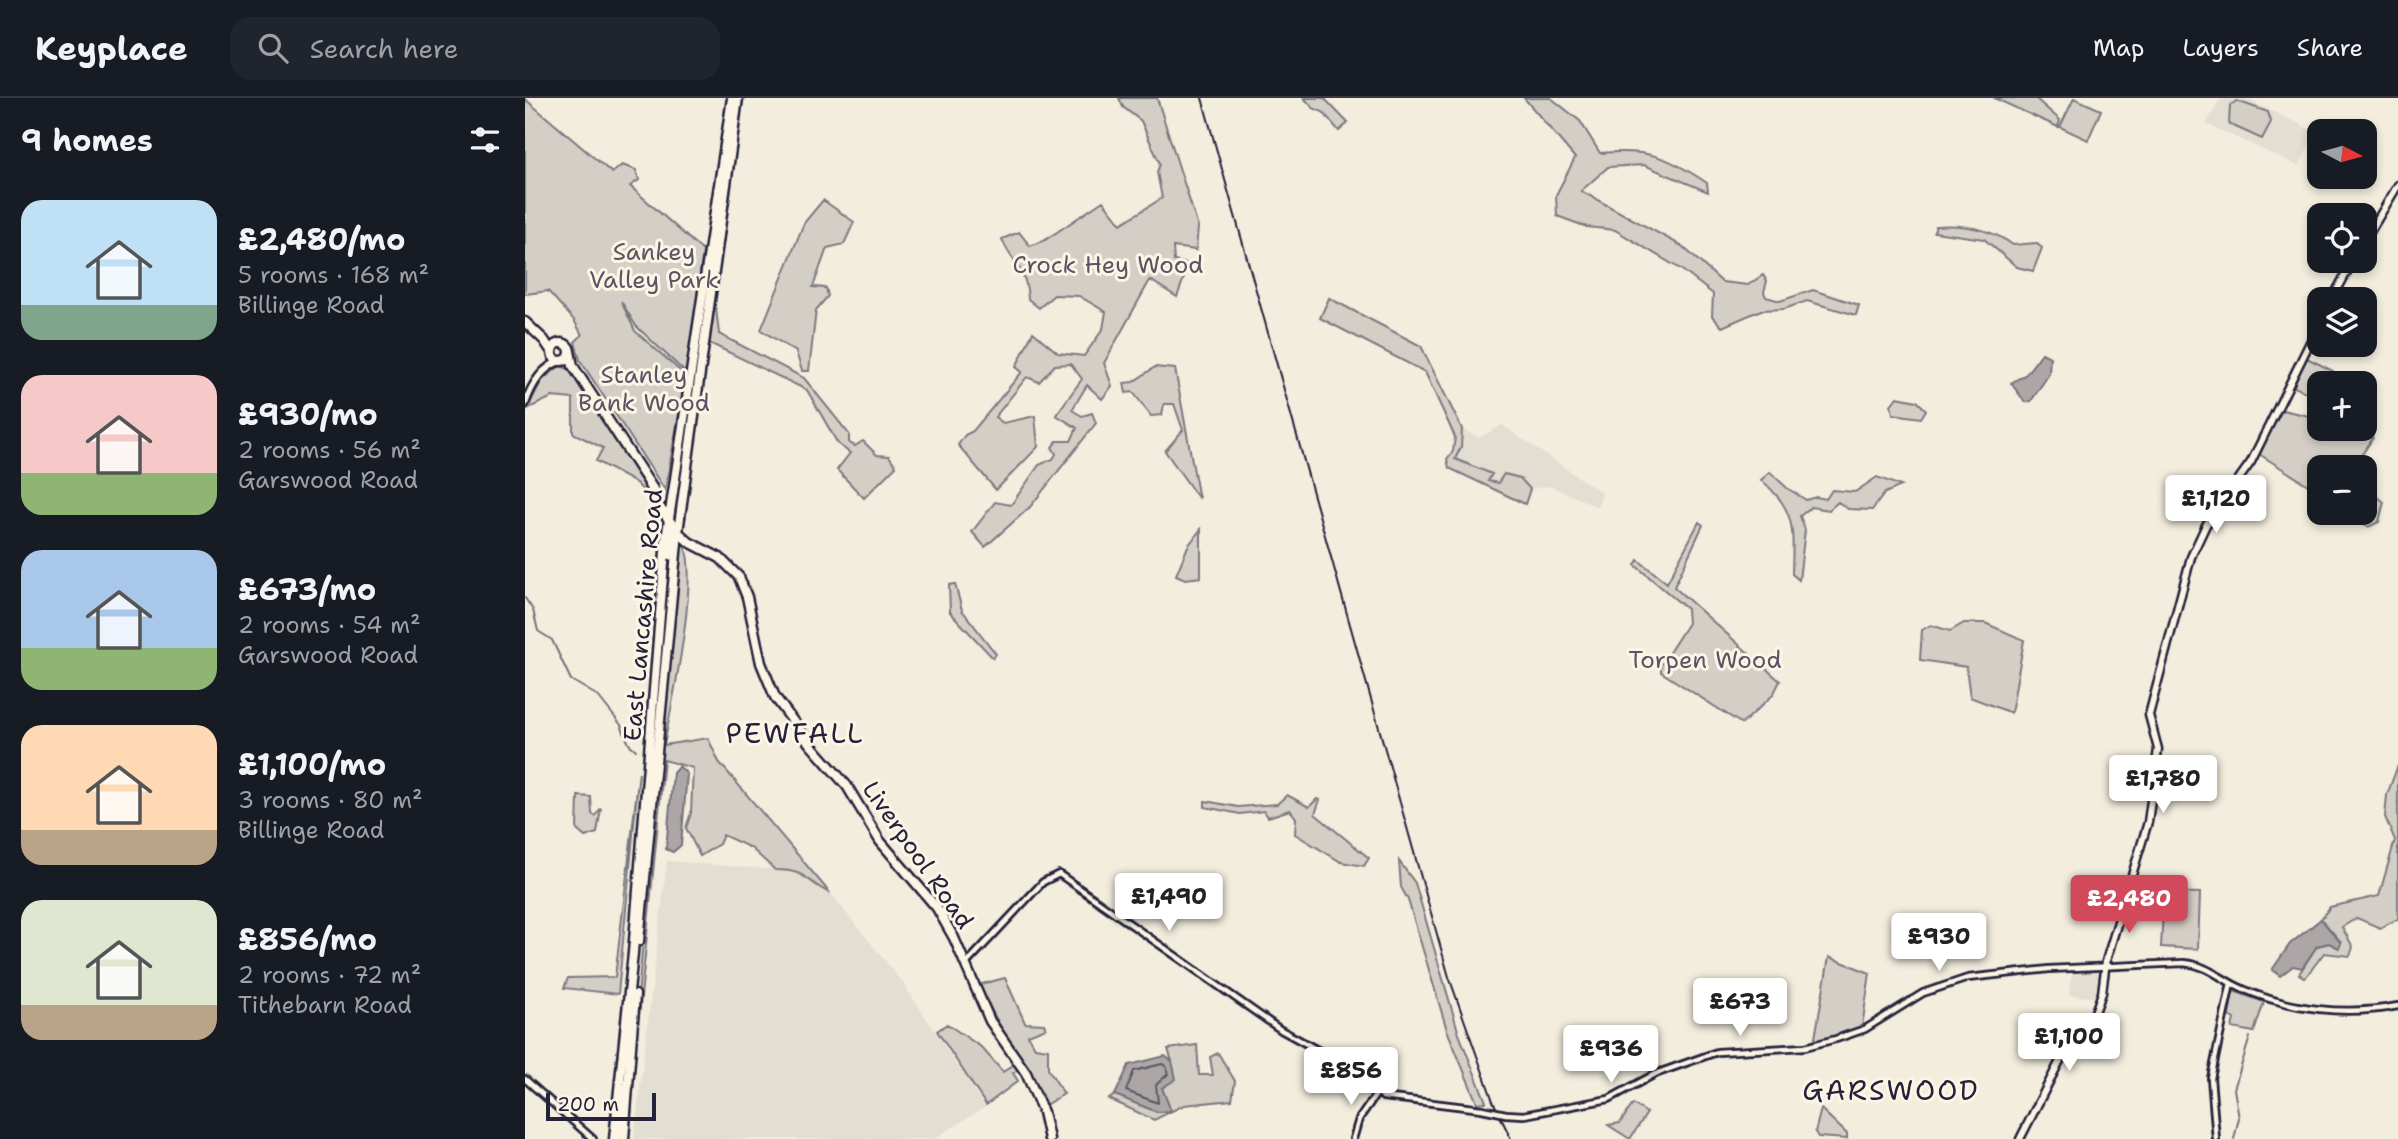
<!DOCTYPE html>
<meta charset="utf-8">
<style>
:root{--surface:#171b24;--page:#20242c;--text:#f1f3f6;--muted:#9ea1a6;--line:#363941;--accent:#d1495b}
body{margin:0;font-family:"Shantell Sans",sans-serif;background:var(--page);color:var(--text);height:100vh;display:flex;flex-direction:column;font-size:26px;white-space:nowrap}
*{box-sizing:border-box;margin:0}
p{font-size:23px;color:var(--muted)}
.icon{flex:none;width:38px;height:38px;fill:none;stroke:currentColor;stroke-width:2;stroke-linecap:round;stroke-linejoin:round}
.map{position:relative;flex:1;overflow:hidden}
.details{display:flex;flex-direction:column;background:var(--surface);width:525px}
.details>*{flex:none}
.needle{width:46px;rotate:96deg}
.buttons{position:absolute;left:1782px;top:21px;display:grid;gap:14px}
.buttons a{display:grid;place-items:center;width:70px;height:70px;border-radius:14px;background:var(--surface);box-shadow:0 4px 10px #0003;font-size:35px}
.scale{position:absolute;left:21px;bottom:18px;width:110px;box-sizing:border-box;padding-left:7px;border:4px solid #22223b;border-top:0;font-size:19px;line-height:24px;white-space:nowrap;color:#22223b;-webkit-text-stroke:5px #fcf5e5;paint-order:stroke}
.price{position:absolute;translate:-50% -60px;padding:0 16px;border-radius:7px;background:#fff;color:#222;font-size:23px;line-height:46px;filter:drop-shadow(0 2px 4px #0008)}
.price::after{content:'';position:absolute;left:50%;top:42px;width:21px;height:16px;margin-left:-10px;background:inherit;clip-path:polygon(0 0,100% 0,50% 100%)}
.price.on{background:var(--accent);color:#fff}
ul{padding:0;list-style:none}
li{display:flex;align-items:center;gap:21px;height:175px;padding:0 21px}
li span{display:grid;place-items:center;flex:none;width:196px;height:140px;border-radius:21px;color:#555}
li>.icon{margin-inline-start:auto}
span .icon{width:84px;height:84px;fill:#fffc;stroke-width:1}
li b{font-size:30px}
h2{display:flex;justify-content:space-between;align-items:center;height:84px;padding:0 21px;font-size:30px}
header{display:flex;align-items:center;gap:42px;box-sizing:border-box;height:98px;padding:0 35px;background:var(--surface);border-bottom:2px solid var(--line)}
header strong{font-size:33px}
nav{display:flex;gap:38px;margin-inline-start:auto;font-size:24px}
.search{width:490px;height:63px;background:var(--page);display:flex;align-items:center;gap:18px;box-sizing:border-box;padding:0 24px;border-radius:21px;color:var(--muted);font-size:26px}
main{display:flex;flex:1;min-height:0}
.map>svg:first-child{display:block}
</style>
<header>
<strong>Keyplace</strong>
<div class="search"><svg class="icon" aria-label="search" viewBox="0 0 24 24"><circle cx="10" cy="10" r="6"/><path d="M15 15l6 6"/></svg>Search here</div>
<nav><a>Map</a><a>Layers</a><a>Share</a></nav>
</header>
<main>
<section class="details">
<h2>9 homes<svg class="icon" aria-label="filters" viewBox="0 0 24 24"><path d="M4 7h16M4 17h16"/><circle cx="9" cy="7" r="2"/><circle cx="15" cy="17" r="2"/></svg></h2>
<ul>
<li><span style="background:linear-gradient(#bfe0f5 75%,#7fa58c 0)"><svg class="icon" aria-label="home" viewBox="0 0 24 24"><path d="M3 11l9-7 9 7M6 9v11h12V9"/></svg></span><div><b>£2,480/mo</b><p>5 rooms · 168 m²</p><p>Billinge Road</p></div></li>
<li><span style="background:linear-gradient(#f6c9c9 70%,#8fb573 0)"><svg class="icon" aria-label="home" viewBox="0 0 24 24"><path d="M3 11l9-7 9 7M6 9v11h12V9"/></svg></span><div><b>£930/mo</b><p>2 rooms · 56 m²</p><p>Garswood Road</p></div></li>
<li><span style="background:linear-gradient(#a9c7e8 70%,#8fb573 0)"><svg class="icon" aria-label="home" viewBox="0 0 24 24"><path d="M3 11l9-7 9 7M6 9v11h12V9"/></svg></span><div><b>£673/mo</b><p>2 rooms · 54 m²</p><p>Garswood Road</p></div></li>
<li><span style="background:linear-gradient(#ffd9b3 75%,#b9a48a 0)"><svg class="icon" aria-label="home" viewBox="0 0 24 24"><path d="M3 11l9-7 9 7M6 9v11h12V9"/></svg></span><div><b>£1,100/mo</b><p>3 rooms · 80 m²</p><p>Billinge Road</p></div></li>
<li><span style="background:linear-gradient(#dfe7d0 75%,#b9a48a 0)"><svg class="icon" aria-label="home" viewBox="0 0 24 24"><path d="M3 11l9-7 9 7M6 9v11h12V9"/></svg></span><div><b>£856/mo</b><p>2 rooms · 72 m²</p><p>Tithebarn Road</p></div></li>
</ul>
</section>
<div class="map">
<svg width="1873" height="1041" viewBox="0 0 1873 1041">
<rect width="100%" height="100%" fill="#f3edde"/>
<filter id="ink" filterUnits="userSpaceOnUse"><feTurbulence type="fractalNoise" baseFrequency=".0143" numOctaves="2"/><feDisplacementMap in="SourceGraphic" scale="14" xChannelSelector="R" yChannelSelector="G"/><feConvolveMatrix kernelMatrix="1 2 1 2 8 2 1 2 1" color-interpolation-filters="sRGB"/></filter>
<g filter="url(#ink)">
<path fill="#e3ded2" d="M1696,0H1719L1791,34L1774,68L1681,26Z
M977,327L1077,395L1073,409L1025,388L1005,391L995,380L979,377L973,386L962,383L967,376L930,361L936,349L937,331L954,340Z
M142,763L289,775L378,885L460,1009L409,1041H109Z
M1547,874H1577L1573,900L1544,897Z"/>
<path fill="#d4cfc6" stroke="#7b7880" stroke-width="2" d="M594,0H632L673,129L671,152L648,149L649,163L664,166L652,199L625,182L579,265L587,288L577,301L562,287L547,312L557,318L567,315L571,325L505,409L460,449L447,434L470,404L486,407L514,367L528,361L531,356L527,349L532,343H546L552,330L531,317L557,281L546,266L530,267L514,284L502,279L470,319L478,325L510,318L513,349L471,392L433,347L440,337L448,333L497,274L491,269L508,234L533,255L559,258L578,231L581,214L554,198L529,197L514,210L503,201C501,168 488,168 477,141L494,134L505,148L520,142L578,103L596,126L637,100L632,74L635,66L616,23L598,9Z
M779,0H799L823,25L814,33L798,14L788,10Z
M999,0H1026L1055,23L1075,55C1124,51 1142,58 1182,85L1183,94L1119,67L1083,69L1056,93L1157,148L1197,184L1223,187L1238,177L1242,183L1239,194L1241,199L1255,203L1288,192L1334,207L1331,217L1282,203L1259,211L1236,212L1197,229L1187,218L1188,196L1157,172L1090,132L1062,129L1032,118L1031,97L1050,60Z
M1469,0H1510L1535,22L1533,29Z
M1549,0L1576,12L1563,42L1535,29Z
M0,1L87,75L97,67L111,72L114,82L105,88L178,153L162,276L111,228L96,203L110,233L161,278L140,392L55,262L50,244L57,237L49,222L23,193L0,196Z
M1712,3L1743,14L1746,24L1737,41L1704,26L1705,7Z
M298,102L329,124L319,146L302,150L288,189L301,190L303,198L291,212L284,273H277L271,254L236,232L279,125Z
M1411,128C1438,126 1466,131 1488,147L1511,145L1517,150L1508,173L1492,169L1459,141L1409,134Z
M804,200L896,248L937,331L936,349L930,361L967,376L963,383L973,385L979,376L995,380L1005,391L1000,406L924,370L922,361L928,353L930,339L900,274L795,220Z
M186,201L191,210L194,236L279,280L324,336V345L330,348L338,343L352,357L364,358L371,368L339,400L312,372L325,355L313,346L282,292L180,243Z
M1780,259L1808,273L1818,285H1794V300L1767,288Z
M35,268L44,271L131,406L111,385L71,363L78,350L48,335V301L27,299L2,311L17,282Z
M630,269L650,271L674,401L640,353L658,332L649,306H639L637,317L626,318L608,294L601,295L599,285L608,284Z
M1372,299L1392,303L1401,312L1396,320L1368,316L1366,307Z
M1794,305V331H1839V321L1848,340L1829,369H1794V394L1734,356L1757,312L1789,319Z
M1245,374L1262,390L1281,402L1291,399L1301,401L1307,392L1330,394L1352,379L1376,388L1360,395L1347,412L1323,411L1313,404L1304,412L1286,409L1275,418L1280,432L1274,482L1267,476C1268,432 1272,412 1236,382Z
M1845,392L1859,404L1854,424L1843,429L1826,421L1822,415H1839V393Z
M1174,424L1178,427L1149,489L1255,583L1248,597L1217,626L1136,574V567L1163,525L1162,511L1110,467L1113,462L1142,485Z
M676,431V479L660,481L651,477L663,448Z
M158,446C176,472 146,611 139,647L183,640L194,664L305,795C280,784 283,772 250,772L226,750L198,737L194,746L175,758L161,730L166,715L168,670L139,662L114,919H111L154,451Z
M430,486L437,512L471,556L468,560L425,514L424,487Z
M1439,525H1460L1499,542L1486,615L1445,599L1441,569L1395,562L1397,532L1406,527L1425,533Z
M1873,667V821L1855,830L1832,820L1817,829L1828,849L1825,858L1799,855L1780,880L1774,876L1792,848L1804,845L1814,849L1816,844L1796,821L1805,809L1854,798L1870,742L1860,719L1862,697Z
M114,674L93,896L39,890L43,880L90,879Z
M762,697L784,709L792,701L795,702L790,716L844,760L839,768L816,764L770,736L771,720L765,712L743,719L739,713L715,716L680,709V703L713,709L752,706Z
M53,698L66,699L67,716L70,718L76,710L72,735L60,739L52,732Z
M874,763L890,785L934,936L961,1004L952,1005L922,932L883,802L876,789Z
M1639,794L1675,795L1673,851L1636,849Z
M1304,859L1345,875L1337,929L1289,946Z
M480,880L500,925L519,926L521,930L503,937L510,949L523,951V971L539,996L520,1007C499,966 474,929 453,887Z
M1708,893L1739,904L1729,934L1707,930L1709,921L1704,918Z
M422,926L456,949L478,974L491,965L495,971L488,975L493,983L461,1007L412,933Z
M672,947L674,977H688L685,959L693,955L710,983L707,1002L659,1007L629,1022L584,1001L590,997L632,1014L646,1013L637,990L647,963L643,951Z
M1108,1006L1122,1015L1105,1041L1083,1027L1095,1025Z
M1296,1011L1322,1036V1041L1293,1039L1290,1034Z"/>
<path fill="#aca7a6" stroke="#75727b" stroke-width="2" d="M1517,255L1525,259L1524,276L1506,303L1500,304L1486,285L1501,276Z
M154,668L162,676L156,747L148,754L141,751L148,675Z
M1796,821L1816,845L1814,850L1804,845L1792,848L1777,870L1768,868L1755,878L1747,872L1765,846Z
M640,958L647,963L651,981L637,990L646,1013L632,1014L590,997L604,967Z"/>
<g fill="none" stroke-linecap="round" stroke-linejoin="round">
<path stroke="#595766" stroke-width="2" d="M637,966L641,968L643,976L631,987L633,1005L601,993L609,973Z"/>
<path stroke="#75727b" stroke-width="2" d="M0,500L8,512L13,533L27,542L46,582L73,598L96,627L104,646L111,652
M1709,1041L1714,1020L1709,991L1725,939"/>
<g stroke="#22223b" stroke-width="10">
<path id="minor" d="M441,866L518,784L534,776L756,932L840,978L858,999L957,1011
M0,981L68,1041
M981,1016L999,1017L1084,1001L1130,976L1192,954L1280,949L1311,941L1340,931L1398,895L1443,880L1524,871L1659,865C1684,867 1696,882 1718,891C1766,912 1821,918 1873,908
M93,1041L101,983
M828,1041L834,1021L852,995
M1691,1041L1686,980L1706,885"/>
</g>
<g stroke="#22223b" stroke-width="11">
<path id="major" d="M1839,144L1873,87
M1807,201L1828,163
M0,306C6,288 16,270 35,263
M1495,1041L1542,949L1570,914L1577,895L1581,863L1623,724L1633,651L1624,617L1666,459L1681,427L1726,364L1794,226"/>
</g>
<g stroke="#22223b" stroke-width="13">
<path id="highway" d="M0,224L19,242L27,254
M27 254a9 9 0 1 1 18 0a9 9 0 1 1-18 0Z
M45,253L48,268L128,391
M124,387L133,407L153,434L164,444L195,460L214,479L222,499L236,565L250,599L285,646L322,688L355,743L412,810L429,840L465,923L501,975L518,1014L524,1041
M145,457L147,435L151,430
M114,843L153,434L213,0
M89,1041L108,855L141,441L207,0
M99,1041L110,897"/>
</g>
<use href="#minor" stroke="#fcf5e5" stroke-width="4.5"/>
<use href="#major" stroke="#fcf5e5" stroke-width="6"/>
<use href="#highway" stroke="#fcf5e5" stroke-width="8"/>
<path stroke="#22223b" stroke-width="2" d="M677,0L924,879L968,1003L986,1041"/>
<g stroke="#22223b" stroke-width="10" stroke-linecap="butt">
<path id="minor-bridge" d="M957,1011L981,1016"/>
</g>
<use href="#minor-bridge" stroke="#fcf5e5" stroke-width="4.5"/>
</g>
</g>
<g text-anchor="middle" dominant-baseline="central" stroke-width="6" stroke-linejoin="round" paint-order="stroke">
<g font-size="24" fill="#575665" stroke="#fcf5e5">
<text x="129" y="154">Sankey<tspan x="129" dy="28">Valley Park</tspan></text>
<text x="583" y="167">Crock Hey Wood</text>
<text x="119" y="277">Stanley<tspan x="119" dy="28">Bank Wood</tspan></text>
<text x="1180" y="562">Torpen Wood</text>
</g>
<g font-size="24" fill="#22223b" stroke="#fcf5e5">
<text transform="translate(118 517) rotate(-85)">East Lancashire Road</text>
<text transform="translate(393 757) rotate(55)">Liverpool Road</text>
</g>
<g font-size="28" letter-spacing="2" fill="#22223b" stroke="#fcf5e5">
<text x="270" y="635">PEWFALL</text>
<text x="1366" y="992">GARSWOOD</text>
</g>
</g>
</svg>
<div class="buttons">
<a><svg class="needle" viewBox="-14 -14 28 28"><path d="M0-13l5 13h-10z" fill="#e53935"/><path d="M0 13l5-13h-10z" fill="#9ea1a6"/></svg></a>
<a><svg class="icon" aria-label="locate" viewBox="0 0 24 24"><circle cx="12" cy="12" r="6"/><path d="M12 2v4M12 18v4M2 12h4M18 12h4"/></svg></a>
<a><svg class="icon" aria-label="layers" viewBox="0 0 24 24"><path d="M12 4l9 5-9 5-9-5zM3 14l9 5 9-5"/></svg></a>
<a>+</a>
<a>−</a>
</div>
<div class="scale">200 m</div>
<b class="price" style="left:1691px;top:437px">£1,120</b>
<b class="price" style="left:1638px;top:717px">£1,780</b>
<b class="price" style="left:644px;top:835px">£1,490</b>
<b class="price on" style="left:1604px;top:837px">£2,480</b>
<b class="price" style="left:1414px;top:875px">£930</b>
<b class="price" style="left:1215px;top:940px">£673</b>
<b class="price" style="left:1544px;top:975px">£1,100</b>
<b class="price" style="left:1086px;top:987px">£936</b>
<b class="price" style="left:826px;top:1009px">£856</b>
</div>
</main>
